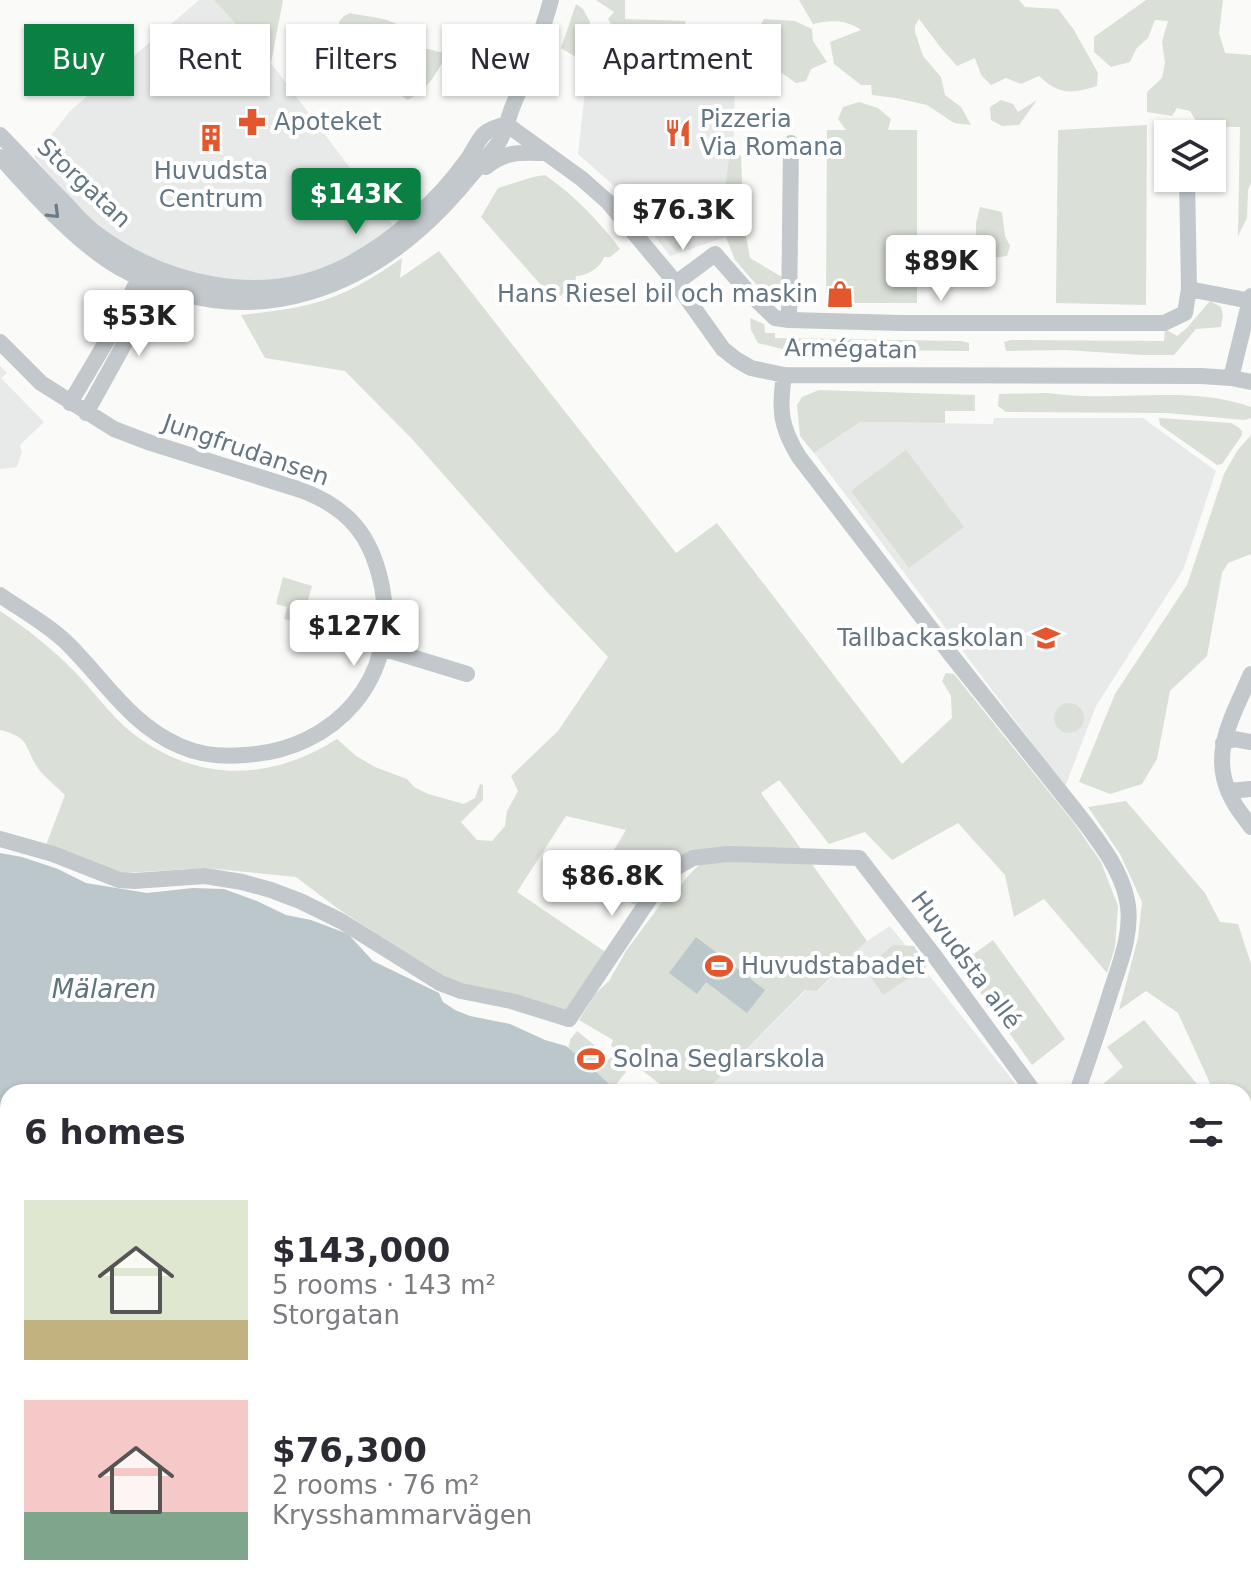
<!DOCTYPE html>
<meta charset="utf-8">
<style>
:root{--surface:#fff;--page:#f7f7f7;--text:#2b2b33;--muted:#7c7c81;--accent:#0b8043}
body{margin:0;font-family:"DejaVu Sans",sans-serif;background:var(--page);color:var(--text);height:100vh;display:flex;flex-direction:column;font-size:30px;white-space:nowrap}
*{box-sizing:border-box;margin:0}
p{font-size:26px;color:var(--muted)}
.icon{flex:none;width:44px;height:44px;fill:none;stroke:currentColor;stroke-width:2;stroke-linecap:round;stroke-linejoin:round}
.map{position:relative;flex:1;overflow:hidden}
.panel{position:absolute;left:0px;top:1084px;width:1252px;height:512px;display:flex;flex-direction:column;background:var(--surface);border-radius:24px 24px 0 0;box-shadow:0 2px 6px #0004}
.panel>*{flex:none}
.banner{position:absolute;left:24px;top:24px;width:800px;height:72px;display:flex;gap:16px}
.controls{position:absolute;left:1154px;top:120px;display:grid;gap:16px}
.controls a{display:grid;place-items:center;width:72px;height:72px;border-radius:0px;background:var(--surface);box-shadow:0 2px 6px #0004;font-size:40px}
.price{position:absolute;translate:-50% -68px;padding:0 18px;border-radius:8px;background:#fff;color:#222;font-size:26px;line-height:52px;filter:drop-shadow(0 2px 4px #0008)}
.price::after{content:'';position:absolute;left:50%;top:48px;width:24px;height:18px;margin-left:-12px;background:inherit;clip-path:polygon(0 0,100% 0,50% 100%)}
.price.on{background:var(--accent);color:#fff}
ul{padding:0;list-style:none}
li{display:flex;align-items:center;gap:24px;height:200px;padding:0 24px}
li span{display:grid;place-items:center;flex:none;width:224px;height:160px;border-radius:0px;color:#555}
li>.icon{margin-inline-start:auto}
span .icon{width:96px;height:96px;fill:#fffc;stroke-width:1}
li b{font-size:34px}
h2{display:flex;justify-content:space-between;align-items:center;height:96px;padding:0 24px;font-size:34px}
.chip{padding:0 28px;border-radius:0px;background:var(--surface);box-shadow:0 2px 6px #0004;font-size:28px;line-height:72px}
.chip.on{background:var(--accent);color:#fff}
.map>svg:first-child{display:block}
</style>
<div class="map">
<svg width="1251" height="1596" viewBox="0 0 1251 1596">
<rect width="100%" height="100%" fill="#fafaf8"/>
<path fill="#e8e9e9" d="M199,0H214L271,63L393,225L355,253L328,267L300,276L245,283L175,269L110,237L77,209L34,157L70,111Z
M586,83L735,88L731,235L670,256L634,209L613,185L578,154Z
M0,366L7,373L1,378L44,422L20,445L22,452L17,467L0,469Z
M994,418H1143L1216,471L1183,570L1096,706L1065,787L814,453L860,422L993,424Z
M890,926L1022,1092H705L806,990L818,991L867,941Z"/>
<path fill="#dadfd7" d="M214,0H283L271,63Z
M596,0H625V19L686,21L683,29L685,37H632L615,31L608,19L614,12Z
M799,0H1019L1025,7L1058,9L1074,30L1098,73L1097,86C1071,94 1059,95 1039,76L1021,84L1006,78L991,85L981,75L975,58L957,66L941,48L919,19L915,26V32L923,56L941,77L945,95L961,107L971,125L954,123L927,105L896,98L872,95L871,85H861L834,64L830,42L861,30C846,19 830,20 813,24Z
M1146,0H1223L1219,33L1225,53L1251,55V183L1248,190L1247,218L1238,236L1240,127L1199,126L1190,111L1177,108L1172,116L1147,112V92L1162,78L1165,63L1162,42L1168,21L1155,20L1148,38L1136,49L1130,62L1111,67L1094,52V37Z
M576,4L583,9L590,22L588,30L595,47L591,55L574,56L561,48Z
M350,13C372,18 405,17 412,42L397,60L389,81L370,66L340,26L339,22L344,16Z
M764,19L795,21L812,29L813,41L827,62L811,69L806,81L796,83L779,71L756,88L617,84L604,73L610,59L620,50L752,48L756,32Z
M452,48C436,70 433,86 408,100C400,96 395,89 397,79C399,66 413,50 427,49C432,49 436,52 440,52C444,52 448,49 452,48Z
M1001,100L1013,104L1018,112L1037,100L1019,125L1002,126L991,120L990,107Z
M859,102L878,108L891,119L888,130H917V303H826L827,130H846L838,119L843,107Z
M1147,125L1146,305L1056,303L1058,130Z
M730,150L741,156L744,226L750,258L782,277L781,288L766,293L755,283L735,260L719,220L724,201Z
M545,175C575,196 598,220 620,249L610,257H604C601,267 587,276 576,276L575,284L560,296L548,293L481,217L498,188L533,177Z
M980,207L1002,212L1005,236L1010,246L1007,256L992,258L976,246V223Z
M669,217L684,218L692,228C693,243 690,246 676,251L659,231L660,221Z
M439,251L676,553L717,523L902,764L952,718L951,696L942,681L946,673L954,674L1074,823L1101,862L1118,906L1115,947L1107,973L1044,899L1014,917L1005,875L958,823L892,860L865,832L829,844L779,780L761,793L867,941L817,991L805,990L705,1092H670L611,1046L613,1040L579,1020L596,993L609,981L626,951L669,893L674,896C681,886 689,872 700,865C709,859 720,858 730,852L653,881L635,905L594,883L626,830L566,816L517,892L607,953L566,1014L445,979L337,908L296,877L207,868L123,873L81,860L46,845L65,795C57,787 47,779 40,771C23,748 33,738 0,730V611C26,628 50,647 72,669C92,689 109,714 131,732C196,783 269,782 337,739L356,756L375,767L407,779L414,787L428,794L464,804L475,798L480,784L483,785V800L461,822L477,840L492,841L505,826L507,811L518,791L511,776L558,731L608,657L548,593L413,440L345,371L265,358L241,315C264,312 288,310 311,304C344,296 375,277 402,258L400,278Z
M1210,301L1221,307L1223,316L1221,327L1196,329L1174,355H1142L1066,350L1006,351L1004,342L1011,340L1164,341L1165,329L1177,336L1186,329Z
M750,318L764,324L765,333H775V338L961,341L969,343V351L782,349L758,343L751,330Z
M819,390L975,395V411H945V423L860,422L814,453L800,436L797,405L802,397Z
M1047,393C1060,394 1072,396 1084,396C1141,398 1197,388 1251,407V418L1245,420L1167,413L1006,412L998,406L999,394Z
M1159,418L1231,423L1238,427L1242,431V435L1222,464L1217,465L1160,425Z
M1251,435V554L1228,563L1222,573L1207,656L1170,691L1157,759L1142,784L1110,794L1079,782L1115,694L1187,585L1224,474L1237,451Z
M906,450L964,527L909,568L851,491Z
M283,577L312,586L301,624L284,619L287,607L276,604Z
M1054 718a15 15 0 1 1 30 0a15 15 0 1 1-30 0Z
M1126,801L1205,893L1220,922L1238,924L1251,964V1153L1244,1147V1092H1214L1178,1013L1146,991L1119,1010L1138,938L1142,902L1120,854L1088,807Z
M993,940L1065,1039L1032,1065L960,964Z
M893,945L914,946L927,966L883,995L866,969Z
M1144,1020L1202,1090L1200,1092H1105L1101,1086L1123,1067L1107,1047Z
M577,1031L598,1048L597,1050L608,1060L611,1057L626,1072L614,1087L568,1050L570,1040Z"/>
<path fill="#bbc7cb" d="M0,853L22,857L58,869L86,883L147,893L193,888L224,889L257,901L286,915L311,920L348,934L373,961L439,993L443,1002L455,1010L470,1016L510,1024L545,1040L566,1046L619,1092H8V1588H1244V1383L1251,1390V1596H0Z
M696,937L765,990L747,1013L706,982L697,994L669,973Z"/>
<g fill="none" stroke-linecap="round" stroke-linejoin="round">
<path stroke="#60757c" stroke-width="2" stroke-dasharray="10 8" stroke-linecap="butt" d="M0,1221L8,1223
M817,1588L832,1596"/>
<path stroke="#c3c8cc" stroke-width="16" d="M506,124L582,179L608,202L676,283L723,349L737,360L751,368L784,375L1201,376L1231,378L1251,382
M0,135C23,158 44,183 67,205C75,214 84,224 93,231C163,285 263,308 344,267C369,254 393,237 414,218C434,201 452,181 467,160C474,151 479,136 488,131C493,128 500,126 506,124
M0,157C34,194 76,243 120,268C252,341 378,289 468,179C478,167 490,155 499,142C505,132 508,119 512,108C527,72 541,37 551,0
M486,167C506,150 521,153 546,153
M676,283L715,254L749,293L775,318L789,320L901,323H1164L1185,313L1189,289L1187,178
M1189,289L1250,301
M789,320L791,143
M0,342L41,383L114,429L148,442L301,490C349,508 372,536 382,587C400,678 335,750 245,755C224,757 200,755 180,746C131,725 105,681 69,645C49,625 23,611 0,595
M784,375C779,410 780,426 799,457L952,656L1082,819C1100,843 1121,870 1127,900C1134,932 1118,968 1109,997C1099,1029 1088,1061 1077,1092
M1231,378L1251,296
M70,403L118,322L144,267
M86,413L132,330L158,275
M382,648L467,674
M1251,674C1234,714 1209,752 1230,795C1235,807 1244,817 1251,827
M1223,743L1234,739L1251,742
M1228,791L1251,789
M0,839L53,854L119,880L134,881L205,876L242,882L271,890L300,901L341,921L440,983L461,991L511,1001L569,1019L658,886L677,867L693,858L727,854L859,858L936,958L1034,1092"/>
</g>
<defs><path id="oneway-chevron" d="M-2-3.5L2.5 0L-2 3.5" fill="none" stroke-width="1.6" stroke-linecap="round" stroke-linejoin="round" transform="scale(2)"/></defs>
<use stroke="#6a7a87" href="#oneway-chevron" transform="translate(54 213) rotate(45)"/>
<defs>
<g id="pharmacy-bare" transform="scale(2.16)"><path d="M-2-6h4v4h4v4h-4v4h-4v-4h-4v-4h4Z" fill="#e4572e" stroke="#fff" stroke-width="2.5" paint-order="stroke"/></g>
<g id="restaurant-bare" transform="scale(2.16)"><path d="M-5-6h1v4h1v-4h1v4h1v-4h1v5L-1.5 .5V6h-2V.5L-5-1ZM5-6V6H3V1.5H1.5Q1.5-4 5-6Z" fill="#e4572e" stroke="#fff" stroke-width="2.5" paint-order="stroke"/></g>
<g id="building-bare" transform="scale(2.16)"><path d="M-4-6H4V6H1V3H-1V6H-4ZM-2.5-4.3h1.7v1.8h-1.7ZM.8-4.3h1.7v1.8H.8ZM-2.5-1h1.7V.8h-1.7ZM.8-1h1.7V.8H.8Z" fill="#e4572e" stroke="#fff" stroke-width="2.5" paint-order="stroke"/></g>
<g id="shop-bare" transform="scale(2.16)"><path d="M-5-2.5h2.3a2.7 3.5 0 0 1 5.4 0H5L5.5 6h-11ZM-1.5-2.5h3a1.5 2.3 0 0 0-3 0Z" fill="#e4572e" stroke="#fff" stroke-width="2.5" paint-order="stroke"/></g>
<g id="school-bare" transform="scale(2.16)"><path d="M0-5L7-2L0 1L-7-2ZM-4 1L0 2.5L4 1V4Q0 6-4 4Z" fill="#e4572e" stroke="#fff" stroke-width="2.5" paint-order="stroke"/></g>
<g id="stadium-bare" transform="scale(2.16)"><path d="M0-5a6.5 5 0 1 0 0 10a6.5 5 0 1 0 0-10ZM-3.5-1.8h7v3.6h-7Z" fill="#e4572e" stroke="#fff" stroke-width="2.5" paint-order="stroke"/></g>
</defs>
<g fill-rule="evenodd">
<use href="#pharmacy-bare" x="252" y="122"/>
<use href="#restaurant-bare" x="678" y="133"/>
<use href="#building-bare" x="211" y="138"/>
<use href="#shop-bare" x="840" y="294"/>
<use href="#school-bare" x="1046" y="638"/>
<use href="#stadium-bare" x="719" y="966"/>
<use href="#stadium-bare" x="591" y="1059"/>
</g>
<g text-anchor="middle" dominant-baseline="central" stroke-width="8" stroke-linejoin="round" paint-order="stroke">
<g font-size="24" fill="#657683" stroke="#fff" text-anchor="start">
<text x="700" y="119">Pizzeria<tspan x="700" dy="28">Via Romana</tspan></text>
<text x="274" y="122">Apoteket</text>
<text x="211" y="171" text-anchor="middle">Huvudsta<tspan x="211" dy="28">Centrum</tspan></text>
<text x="818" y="294" text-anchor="end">Hans Riesel bil och maskin</text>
<text x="1024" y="638" text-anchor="end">Tallbackaskolan</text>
<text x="741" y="966">Huvudstabadet</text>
<text x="613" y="1059">Solna Seglarskola</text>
</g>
<g font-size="24" fill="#657683" stroke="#fff">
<text transform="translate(84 183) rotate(43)">Storgatan</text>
<text transform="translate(851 349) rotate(1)">Armégatan</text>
<text transform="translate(246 450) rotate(19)">Jungfrudansen</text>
<text transform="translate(966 960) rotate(53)">Huvudsta allé</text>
</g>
<g font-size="26" font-style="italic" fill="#60757c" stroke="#fff">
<text x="104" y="989">Mälaren</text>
</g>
</g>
</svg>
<div class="controls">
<a><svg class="icon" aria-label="layers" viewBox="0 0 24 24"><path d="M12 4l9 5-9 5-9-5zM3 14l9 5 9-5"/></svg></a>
</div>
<b class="price on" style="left:356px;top:236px">$143K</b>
<b class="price" style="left:683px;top:252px">$76.3K</b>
<b class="price" style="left:941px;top:303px">$89K</b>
<b class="price" style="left:139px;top:358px">$53K</b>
<b class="price" style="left:354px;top:668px">$127K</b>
<b class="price" style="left:612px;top:918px">$86.8K</b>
<div class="banner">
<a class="chip on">Buy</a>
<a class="chip">Rent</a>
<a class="chip">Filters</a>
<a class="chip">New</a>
<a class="chip">Apartment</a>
</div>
<section class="panel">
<h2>6 homes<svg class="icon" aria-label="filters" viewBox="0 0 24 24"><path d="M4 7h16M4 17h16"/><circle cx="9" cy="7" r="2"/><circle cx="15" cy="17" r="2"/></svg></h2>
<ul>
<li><span style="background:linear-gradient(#dfe7d0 75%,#c2b280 0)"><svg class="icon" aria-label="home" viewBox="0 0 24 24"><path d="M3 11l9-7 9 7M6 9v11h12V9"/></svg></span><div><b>$143,000</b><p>5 rooms · 143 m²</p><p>Storgatan</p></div><svg class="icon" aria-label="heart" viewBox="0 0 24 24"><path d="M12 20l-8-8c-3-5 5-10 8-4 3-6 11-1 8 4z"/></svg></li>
<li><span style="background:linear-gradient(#f6c9c9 70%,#7fa58c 0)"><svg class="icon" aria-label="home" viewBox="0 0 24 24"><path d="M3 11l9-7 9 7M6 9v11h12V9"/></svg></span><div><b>$76,300</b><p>2 rooms · 76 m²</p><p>Krysshammarvägen</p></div><svg class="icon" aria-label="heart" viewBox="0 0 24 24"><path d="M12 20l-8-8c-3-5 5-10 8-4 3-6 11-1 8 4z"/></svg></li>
</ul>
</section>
</div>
